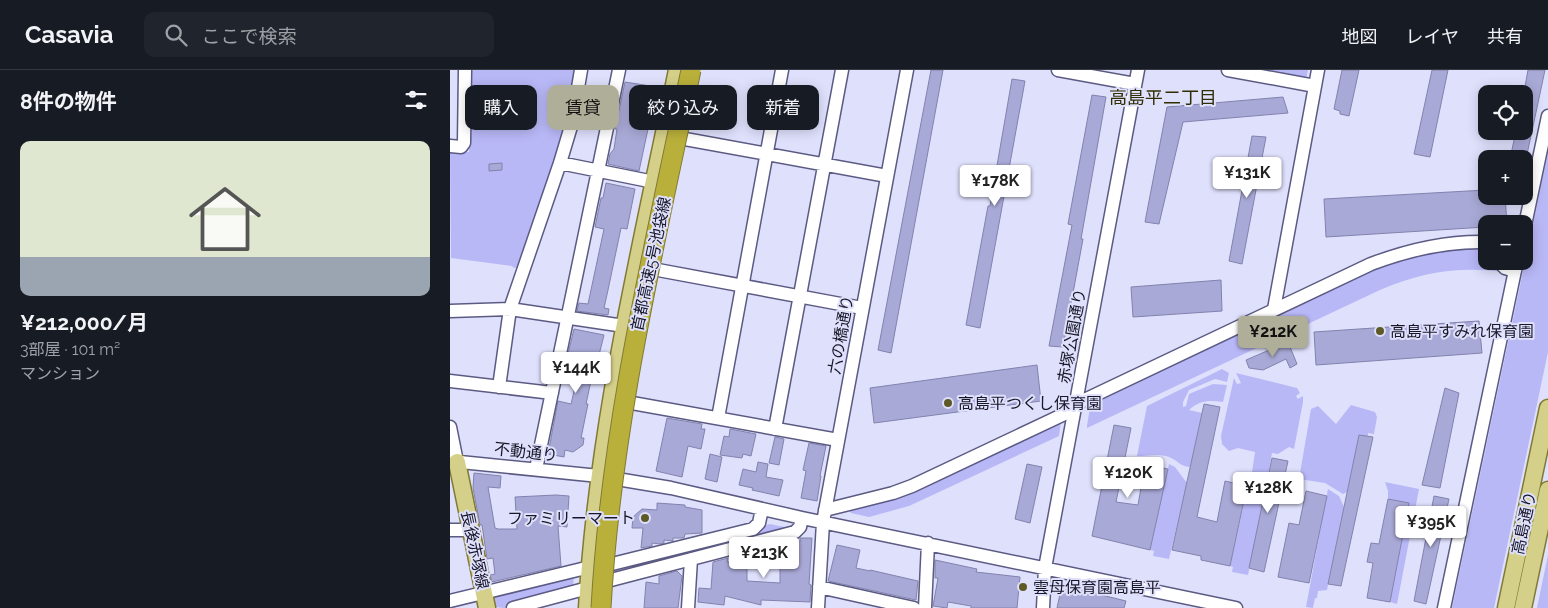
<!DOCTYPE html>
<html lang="ja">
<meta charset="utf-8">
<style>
:root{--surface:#171b24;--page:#20242c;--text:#f1f3f6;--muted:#9ea1a6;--line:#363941;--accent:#afae98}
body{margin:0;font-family:Raleway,"Noto Sans JP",sans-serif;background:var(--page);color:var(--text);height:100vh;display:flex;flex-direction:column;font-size:19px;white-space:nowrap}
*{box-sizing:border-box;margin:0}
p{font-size:16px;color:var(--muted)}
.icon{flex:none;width:28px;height:28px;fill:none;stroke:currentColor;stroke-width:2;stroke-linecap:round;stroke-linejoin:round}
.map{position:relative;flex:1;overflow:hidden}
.panel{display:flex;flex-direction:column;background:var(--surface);width:450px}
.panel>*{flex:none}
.hud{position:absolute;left:15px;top:15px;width:475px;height:45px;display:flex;gap:10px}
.buttons{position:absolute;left:1028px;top:15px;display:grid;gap:10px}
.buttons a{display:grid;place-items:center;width:55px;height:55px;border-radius:10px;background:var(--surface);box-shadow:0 2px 12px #0003;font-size:25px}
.price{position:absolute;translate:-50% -42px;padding:0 11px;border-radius:5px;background:#fff;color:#222;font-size:16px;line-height:32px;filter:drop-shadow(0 1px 2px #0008)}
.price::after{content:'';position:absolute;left:50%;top:30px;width:15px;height:11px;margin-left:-8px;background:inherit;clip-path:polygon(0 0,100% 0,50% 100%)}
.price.active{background:var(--accent);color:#111}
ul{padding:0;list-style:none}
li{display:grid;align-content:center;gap:10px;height:265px;padding:0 20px}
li+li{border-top:1px solid var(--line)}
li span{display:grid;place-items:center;height:155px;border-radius:10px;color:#555}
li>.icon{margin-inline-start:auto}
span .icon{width:90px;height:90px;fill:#fffc;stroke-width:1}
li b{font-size:21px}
h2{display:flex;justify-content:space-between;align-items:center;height:60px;padding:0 20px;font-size:21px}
.pill{padding:0 18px;border-radius:10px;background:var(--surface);box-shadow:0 2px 12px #0003;font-size:18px;line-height:45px}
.pill.active{background:var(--accent);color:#111}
header{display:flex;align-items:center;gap:30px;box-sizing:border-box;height:70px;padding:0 25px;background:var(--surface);border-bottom:1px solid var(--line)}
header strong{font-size:24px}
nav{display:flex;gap:28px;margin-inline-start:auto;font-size:18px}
.search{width:350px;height:45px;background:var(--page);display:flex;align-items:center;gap:12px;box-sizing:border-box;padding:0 18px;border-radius:10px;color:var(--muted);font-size:19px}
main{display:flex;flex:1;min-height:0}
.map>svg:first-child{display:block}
</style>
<header>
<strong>Casavia</strong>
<div class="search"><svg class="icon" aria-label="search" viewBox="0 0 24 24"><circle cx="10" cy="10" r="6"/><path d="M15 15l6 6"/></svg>ここで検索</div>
<nav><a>地図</a><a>レイヤ</a><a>共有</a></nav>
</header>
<main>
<section class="panel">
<h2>8件の物件<svg class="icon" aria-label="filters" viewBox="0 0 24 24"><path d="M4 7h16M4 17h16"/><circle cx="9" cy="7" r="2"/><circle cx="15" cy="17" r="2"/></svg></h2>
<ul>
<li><span style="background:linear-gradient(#dfe7d0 75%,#9aa5b1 0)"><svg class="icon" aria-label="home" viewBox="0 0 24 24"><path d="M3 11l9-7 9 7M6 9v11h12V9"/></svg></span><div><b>¥212,000/月</b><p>3部屋 · 101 m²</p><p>マンション</p></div></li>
</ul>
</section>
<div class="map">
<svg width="1098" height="538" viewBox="0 0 1098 538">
<rect width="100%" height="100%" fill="#dfe0fc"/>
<path fill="#b9b8f7" d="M23,0H128L123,29L73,196L64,198L62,196L1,188L0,81L19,82L18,4Z
M812,0H858L856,9Z
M1098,83V282L1044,538H1002Z
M1024,178L1036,182V191H1045L1054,202C1010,196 971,202 930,220L637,358V356L641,331L918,199C952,187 987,180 1024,178Z
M772,299L779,303L777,312L765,309L739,320L733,332V337L736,336L739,324L763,314L777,315L773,332C760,330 749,330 739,340L752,343L740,397C729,396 729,391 719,387C709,383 698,386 687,386L697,336Z
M786,303L847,318L850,323L846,326L848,329L853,326V332L844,379L839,377L828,384L822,383L817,411L802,402L805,382L788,378L779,381L772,374L771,366L784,308L787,314L791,313Z
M901,335L925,342L927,347L924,364L918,363V367L909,365L897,422L893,424L875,413L849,409L861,339L868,336L886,354Z
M611,351L609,366L459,436L419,447L401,443L398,438Z
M719,394L725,397L737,413L719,489L703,486L704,481L700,480Z
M800,406L808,409L816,416L798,505L782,502L783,497L780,496Z
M935,412L969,419L947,534L940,532L959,434L938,429V421Z
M878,419L889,426L894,437L877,520L868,521L867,528H865L863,538L856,537Z
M320,454L339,458L182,501V492Z
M1098,485V538H1087Z
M124,504L123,519L54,538L45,537L42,525Z"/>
<path fill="#a9a9d7" stroke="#8282ae" d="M481,0H493L441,283L428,280Z
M892,0H909L899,46L890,44V41L884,39Z
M982,0H998L980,87L964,84Z
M1078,0H1095L1076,89H1060L1066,61H1074V22Z
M562,9L575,11L530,258L516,255L538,136H540Z
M175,12L207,17L189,101L158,94L160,84L164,79L167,59H165Z
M642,25L656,27L631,169H633L613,277L599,276L622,155L618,154Z
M833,27L838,43L733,52L709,154L695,152L717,37Z
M802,66L816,67L792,194L779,191Z
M52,93V100L39,101V94Z
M156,113L185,119L177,159L171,158L158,220L154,238L159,239L158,245L127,241L129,233L138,234L154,159L145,157L151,128H153Z
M1036,120V126H1055L1057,154H1036V157L876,167L874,129Z
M771,210L772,241L683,247L681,217Z
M1029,251L1032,283L866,295L864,262Z
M124,259L154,265L146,297L148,298L146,307L142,306L136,334H138L131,368H134L133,375L123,382L115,380L114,387L98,384L108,331L121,334L125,317L123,316L124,310H121L126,286L118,284Z
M838,272L847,294L840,298L836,289L813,300L799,298L796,290Z
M587,295L591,331L424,353L420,318Z
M995,318L1009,323L990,418L972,415Z
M754,334L770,337L747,447L767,452L775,411L797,416L780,496L751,490V486L722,480Z
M217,348L252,354L251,359H255L251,379L238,376L232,407L206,401Z
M664,355L681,358L666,432L688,435L695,395L718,399L700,480L642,466Z
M280,359L306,364L301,386L293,384L292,388L270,385L274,366L279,367Z
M909,365L923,367L891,516L878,514Z
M325,367L334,369L329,395L319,393Z
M359,373L376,376L370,406H371L367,431L351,428L356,401L353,400Z
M260,384L272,387L267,412L255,409Z
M822,388L838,391L814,502L799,498Z
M308,392L318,394L316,407L333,410L329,426L302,420L303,418L289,415L293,399L306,402Z
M577,394L592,397L580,453L565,449Z
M24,403L51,406L50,418L38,417L45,458L48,459H67L65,427L106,425L119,426L117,457L108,456L111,496L42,512L40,505L45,504L43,488L37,489L32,455H30L23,418Z
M856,421L877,426L859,513L828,507L839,453L849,455Z
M984,426L999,429L976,534L964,531Z
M938,429L959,433L940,532L917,528L923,493L917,492L921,473L929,474Z
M207,433L235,435V437L252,440V463L235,464L234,468H223V471L214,470V473L210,474L202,473V476L191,478L193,458H182L183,447L192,439L207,440Z
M350,468H362L359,514L361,515L360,532L311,530V535L275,526L274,535L248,532L249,518L261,519L263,492L278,488L277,492L297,495V511L330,513V497H327L328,475L339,472H350Z
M387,475L410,480L406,498L420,501V500L468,511L466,530L378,511Z
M485,490L527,499L526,502L570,507L567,538H521V536L498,532L497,538L483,536L488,508H485Z
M227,501L232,506L228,538H194L196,512L209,514V506Z
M619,517L676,531L674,538H607L610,524Z"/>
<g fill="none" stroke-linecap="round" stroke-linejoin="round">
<g stroke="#5b5a83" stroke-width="15">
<path id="minor" d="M608,0L685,14
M778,0L865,16
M235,69L437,106
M0,76L11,77L14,73L15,0
M110,93L204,112
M1074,160L1098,46
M1048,191L1055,198L1065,201
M208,200L412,238
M824,239L868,0
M0,241L60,239L174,256
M0,311L102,323
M49,317L60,239L110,93L122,53L131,0
M182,333L388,370
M626,334L921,194C958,180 997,171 1036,172
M268,348L332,0
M0,357L7,392
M325,359L392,0
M0,391L149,406L221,418L352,448L786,538
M86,399L169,0
M375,440L443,423L462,416L625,339
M0,460H21
M162,494L303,459L309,453L312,439
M161,510L345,462L350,457L352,448
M369,517L464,538
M0,531L140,497
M63,538L138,518
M238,538L241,489
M368,538L373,452L457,0
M475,538L478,473
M593,538L595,498L688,0
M994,538L1067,191"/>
</g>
<g stroke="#817a34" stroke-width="19">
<path id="major" d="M7,392L37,538
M137,538C147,356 191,178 227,0
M1056,538L1098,338
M1073,538L1098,420"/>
</g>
<use href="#minor" stroke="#fff" stroke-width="12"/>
<use href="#major" stroke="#d5d089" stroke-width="16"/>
<g stroke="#817a34" stroke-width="21" stroke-linecap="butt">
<path id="highway-bridge" d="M151,538C161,356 204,178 241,0"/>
</g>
<use href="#highway-bridge" stroke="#b9b03b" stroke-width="19"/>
</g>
<g fill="#5e5a26" stroke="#dfe0fc" stroke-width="2">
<circle cx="930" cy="261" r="5"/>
<circle cx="498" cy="333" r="5"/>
<circle cx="195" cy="448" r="5"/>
<circle cx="573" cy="517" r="5"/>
</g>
<g text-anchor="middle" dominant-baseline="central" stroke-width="4" stroke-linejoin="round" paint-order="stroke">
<g font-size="16" fill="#181728" stroke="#dfe0fc">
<text transform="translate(201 194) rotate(-78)">首都高速5号池袋線</text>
<text transform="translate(391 265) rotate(-80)">六の橋通り</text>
<text transform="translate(622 266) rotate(-80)">赤塚公園通り</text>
<text transform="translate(76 382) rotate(6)">不動通り</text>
<text transform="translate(1074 453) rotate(-78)">高島通り</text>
<text transform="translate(25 480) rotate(78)">長後赤塚線</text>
</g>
<g font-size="16" fill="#181728" stroke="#dfe0fc" text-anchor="start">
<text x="940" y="261">高島平すみれ保育園</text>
<text x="508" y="333">高島平つくし保育園</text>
<text x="185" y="448" text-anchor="end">ファミリーマート</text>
<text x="583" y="517">雲母保育園高島平</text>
</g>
<g font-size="18" fill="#312d02" stroke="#dfe0fc">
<text x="713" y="27">高島平二丁目</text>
</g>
</g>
</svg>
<div class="buttons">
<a><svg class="icon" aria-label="locate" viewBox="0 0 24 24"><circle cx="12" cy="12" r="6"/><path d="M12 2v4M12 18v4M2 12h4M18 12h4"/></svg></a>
<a>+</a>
<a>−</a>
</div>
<b class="price" style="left:797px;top:129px">¥131K</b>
<b class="price" style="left:545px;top:137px">¥178K</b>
<b class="price active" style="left:823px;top:288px">¥212K</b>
<b class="price" style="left:126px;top:324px">¥144K</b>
<b class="price" style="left:678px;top:429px">¥120K</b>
<b class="price" style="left:818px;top:444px">¥128K</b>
<b class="price" style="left:981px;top:478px">¥395K</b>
<b class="price" style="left:314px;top:509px">¥213K</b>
<div class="hud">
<a class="pill">購入</a>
<a class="pill active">賃貸</a>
<a class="pill">絞り込み</a>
<a class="pill">新着</a>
</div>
</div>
</main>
